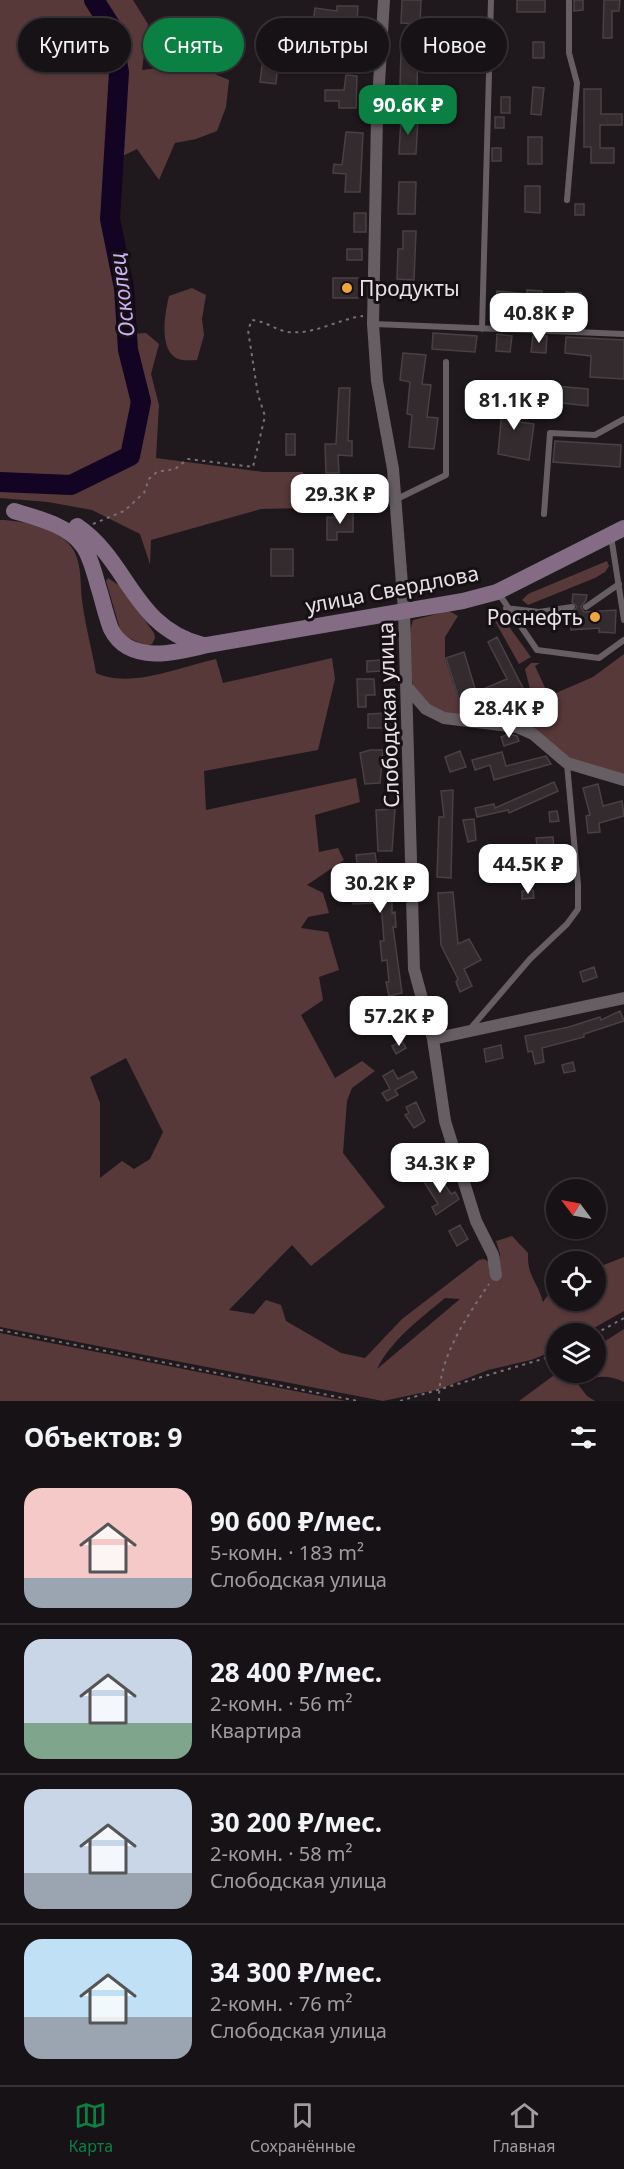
<!DOCTYPE html>
<html lang="ru">
<meta charset="utf-8">
<style>
:root{--surface:#171216;--page:#201b1f;--text:#f1f3f6;--muted:#9e9ea1;--line:#363235;--accent:#0b8043}
body{margin:0;font-family:"Noto Sans",sans-serif;background:var(--page);color:var(--text);height:100vh;display:flex;flex-direction:column;font-size:22px;white-space:nowrap}
*{box-sizing:border-box;margin:0}
p{font-size:20px;color:var(--muted)}
.icon{flex:none;width:33px;height:33px;fill:none;stroke:currentColor;stroke-width:2;stroke-linecap:round;stroke-linejoin:round}
.map{position:relative;height:1401px;overflow:hidden}
.side{display:flex;flex-direction:column;background:var(--surface);flex:1}
.side>*{flex:none}
.guide{position:absolute;left:18px;top:18px;width:588px;height:54px;display:flex;gap:12px}
.needle{width:39px;rotate:302deg}
.controls{position:absolute;left:546px;top:1179px;display:grid;gap:12px}
.controls a{display:grid;place-items:center;width:60px;height:60px;border-radius:50%;background:var(--surface);box-shadow:0 2px 4px #0004,0 0 0 2px var(--line);font-size:30px}
.price{position:absolute;translate:-50% -51px;padding:0 14px;border-radius:12px;background:#fff;color:#222;font-size:20px;line-height:39px;filter:drop-shadow(0 2px 3px #0008)}
.price::after{content:'';position:absolute;left:50%;top:36px;width:18px;height:14px;margin-left:-9px;background:inherit;clip-path:polygon(0 0,100% 0,50% 100%)}
.price.active{background:var(--accent);color:#fff}
ul{padding:0;list-style:none}
li{display:flex;align-items:center;gap:18px;height:150px;padding:0 24px}
li+li{border-top:2px solid var(--line)}
li span{display:grid;place-items:center;flex:none;width:168px;height:120px;border-radius:18px;color:#555}
li>.icon{margin-inline-start:auto}
span .icon{width:72px;height:72px;fill:#fffc;stroke-width:1}
li b{font-size:26px}
h2{display:flex;justify-content:space-between;align-items:center;height:72px;padding:0 24px;font-size:26px}
.pill{padding:0 21px;border-radius:27px;background:var(--surface);box-shadow:0 2px 4px #0004,0 0 0 2px var(--line);font-size:21px;line-height:54px}
.pill.active{background:var(--accent);color:#fff}
.tab-bar{display:flex;justify-content:space-around;align-items:center;height:84px;border-top:2px solid var(--line);background:var(--surface);font-size:16px;color:var(--muted)}
.tab-bar a{display:grid;justify-items:center;gap:3px}
.tab-bar .active{color:var(--accent)}
.map>svg:first-child{display:block}
</style>
<div class="map">
<svg width="624" height="1401" viewBox="0 0 624 1401">
<rect width="100%" height="100%" fill="#1f181d"/>
<path fill="#58393a" fill-rule="evenodd" d="M0,0H133L148,24L142,70L191,64L229,80L226,107L217,131L196,139L175,143L159,180L137,149L104,165L107,221L121,291L118,335L146,333L159,344L151,374L159,405L156,458L264,472H303V508L261,509L151,540L150,564L140,534L92,510L48,502L0,498V486L73,490L135,459L131,400L127,454L70,480L0,477Z
M192,288L206,295L202,319L204,335L197,360C191,360 183,361 178,359C158,350 165,313 169,296Z
M0,520C22,520 63,529 74,551C82,566 80,584 82,600C85,625 92,649 96,673C130,689 180,667 216,659L223,683L332,658L335,679L318,750L204,771L206,810L356,778L360,802L315,815L319,852L338,848L344,860L307,885L323,893L329,913L308,917L301,928L328,932L339,970L319,977L323,1000L301,1015L335,1078L362,1061L375,1071L352,1088L347,1101L343,1153L385,1207L311,1266L292,1245L229,1310L254,1314L266,1300L281,1305L286,1321L341,1353L365,1358L402,1319L479,1260L484,1259L497,1267L500,1254L496,1241L512,1236L528,1253C527,1277 537,1280 543,1302L556,1284V1300H596V1268L624,1257V1311L585,1333L556,1334V1350L531,1360L488,1370L440,1389L383,1401L0,1327ZM126,1058L163,1132L150,1159L134,1169L122,1161L100,1178V1103L90,1077ZM445,1298L460,1299L377,1369C391,1340 420,1319 445,1298Z
M607,561L609,566L605,572L595,578L528,605L522,600L528,594Z
M108,578L120,586L154,633L155,638L152,644L146,646L125,636L120,629L106,581Z
M487,607L497,610L531,657L519,664Z
M449,611L458,616L445,637V658L464,717L530,689L525,669L531,663H540L535,666L549,696L593,677L624,654V775C605,771 584,766 567,756C554,748 544,734 531,727C495,708 411,736 410,665C410,650 408,634 413,620Z
M624,1329V1382C607,1374 594,1376 577,1383L587,1396L595,1401H519L557,1373L596,1372V1347Z
M0,1333L346,1401H0Z"/>
<g fill="none" stroke-linecap="round" stroke-linejoin="round">
<path stroke="#120422" stroke-width="20" d="M0,482L71,485L130,456L141,402L128,350L124,288L110,219L119,72L110,25L94,0"/>
</g>
<path fill="#332b2d" stroke="#494043" stroke-width="1.5" d="M402,0H421L420,24L401,23Z
M517,0H545V12H517Z
M574,0H583V10L574,11Z
M604,0H620L619,11H612V38H603Z
M337,6H358L357,25L313,22L315,8L337,11Z
M265,41L280,43L276,84L260,82Z
M533,42H544V58H533Z
M314,46L327,48L325,70L311,68Z
M401,50L418,51L417,86L400,85Z
M346,75L357,76L356,108H339V101H325V90H344Z
M533,87L544,88L541,115L531,114Z
M584,89H601V114H622V125H600V148H614V163H591V147H584Z
M501,97H510V113H501Z
M495,117H504V128H495Z
M401,118L418,119L416,154H399Z
M346,132L363,133L360,192H345L346,174L333,173L334,164L342,165Z
M528,137H542V164H528Z
M492,148H501V161H492Z
M399,182H416L415,214H398Z
M525,186H540V213L525,212Z
M575,204H584V215H575Z
M354,213H366V232H354Z
M403,231H416L414,280L397,279L398,249H403Z
M347,249H362V260H347Z
M333,278H362V298H333Z
M527,290L542,291L540,308L510,305V309L495,308L497,291L527,294Z
M566,292L581,293L579,310L565,309Z
M433,333L477,336L475,352L432,349Z
M497,334L512,336L510,352L496,351Z
M533,336H547L546,353L531,352Z
M566,337L624,340V379L590,377L591,356L565,353Z
M403,353L426,355L422,384L431,385L427,417L438,418L434,449L409,447L412,415L407,414L410,382L400,380Z
M555,386L588,389V406L553,402Z
M339,388H350L348,441H352V456L338,455L339,473H326L325,444H336Z
M504,389L515,390L512,421L534,424L529,460L498,454Z
M286,434H295V455H286Z
M555,441L621,445L620,467L553,462Z
M339,511H353V532H337V540H327V517L339,518Z
M271,549H293V576H271Z
M573,594L587,595L586,600L581,607L584,612L616,610L615,633L599,632V628L571,630L572,612L577,607L572,602Z
M497,637L524,690L484,708L463,712L446,658L464,652L476,692L507,679L488,642Z
M380,660L381,671L367,672V661Z
M357,679H374L375,695H366V707H358Z
M387,713L388,728H368V714Z
M509,734L517,736L519,741L504,746L501,737Z
M370,750H383L380,783L365,784L360,753Z
M460,751L466,767L450,772L445,757Z
M502,752L506,766L546,756L551,764L494,780L490,765L475,770L472,760Z
M554,782L558,791L509,813L508,810L477,817L475,808L494,804L495,808Z
M598,784L603,806L622,801L624,816L599,823L600,832L588,833L586,816L590,815L583,788Z
M453,790L451,878L437,877L439,817H444L441,791Z
M395,809L392,851H378L376,810Z
M557,811L559,821L550,822L549,812Z
M474,819L476,840L468,842L463,820Z
M553,837L554,851L538,852L536,838Z
M375,853L380,887L392,886V913L395,912L396,927H393L402,993L389,996L386,982H389L387,960L382,961L380,941H384L381,903L353,904L354,885H360L356,855Z
M559,865L561,876L544,879L543,868Z
M533,890L534,898L522,899V891Z
M453,892L458,944L469,939L481,960L464,969L472,986L460,992L456,982L458,979L441,945L438,893Z
M594,967L597,977L583,982L580,972Z
M403,1011L407,1018L392,1026L388,1019Z
M620,1011L624,1021L584,1034V1037L542,1048L544,1062L535,1064L532,1051L528,1052L525,1036L569,1027L600,1017L601,1020Z
M371,1012L376,1023L366,1028L361,1017Z
M402,1041L406,1048L396,1054L392,1046Z
M501,1045L503,1058L486,1062L484,1049Z
M573,1062L575,1071L564,1073L562,1065Z
M393,1070L398,1079L413,1071L417,1078L395,1090L398,1095L387,1101L382,1093L390,1089L383,1076Z
M416,1102L425,1121L414,1128L405,1115L409,1113L406,1107Z
M420,1146L429,1159L411,1171L403,1158Z
M437,1173L451,1194L455,1192L459,1199L436,1215L432,1207L438,1204L424,1182Z
M460,1225L468,1239L457,1246L449,1231Z"/>
<g fill="none" stroke-linecap="round" stroke-linejoin="round">
<path stroke="#787276" stroke-width="2" stroke-dasharray="3 4.5" stroke-linecap="butt" d="M93,524L124,511L144,493L149,479L157,472L175,469L188,459L253,467L265,416L258,395L248,330L252,320C265,321 276,330 288,332C315,335 338,319 363,316
M0,1330L358,1401
M595,1334L624,1318
M400,1401L556,1355
M439,1401C438,1358 466,1318 489,1284"/>
<path stroke="#665e63" stroke-width="6" d="M567,200L577,83L569,53V0
M374,324L624,334
M482,329L491,0
M395,500L446,475V362
M544,514L550,433L595,435L624,419
M611,536L624,620
M499,594L537,650L599,658L624,640
M586,607L619,584
M506,608L539,612L572,607
M470,1029L530,959L567,924L578,909V885L567,764"/>
<path stroke="#665e63" stroke-width="12" d="M384,0L377,117L373,324L377,381L393,469L404,610L414,969L433,1039L445,1121L476,1221L493,1255L496,1275
M407,687L426,709L444,718L517,727L533,734L567,763L624,780
M433,1039L624,998"/>
<path stroke="#836c84" stroke-width="16" d="M14,511C37,518 68,525 83,546C91,557 95,576 99,589C103,602 106,616 111,629C129,665 177,653 207,645L463,601L497,592L624,528
M77,526C129,561 133,628 203,645"/>
</g>
<g fill="#eea73c" stroke="#161014" stroke-width="2">
<circle cx="347" cy="288" r="6"/>
<circle cx="595" cy="617" r="6"/>
</g>
<g text-anchor="middle" dominant-baseline="central" stroke-width="6" stroke-linejoin="round" paint-order="stroke">
<g font-size="21" fill="#e7e2e5" stroke="#161014" text-anchor="start">
<text x="359" y="288">Продукты</text>
<text x="583" y="617" text-anchor="end">Роснефть</text>
</g>
<g font-size="21" fill="#e7e2e5" stroke="#161014">
<text transform="translate(392 589) rotate(-11)">улица Свердлова</text>
<text transform="translate(388 715) rotate(-92)">Слободская улица</text>
</g>
<g font-size="22" font-style="italic" fill="#c9b0f1" stroke="#161014">
<text transform="translate(121 295) rotate(-97)">Осколец</text>
</g>
</g>
</svg>
<div class="controls">
<a><svg class="needle" viewBox="-14 -14 28 28"><path d="M0-13l5 13h-10z" fill="#e53935"/><path d="M0 13l5-13h-10z" fill="#9e9ea1"/></svg></a>
<a><svg class="icon" aria-label="locate" viewBox="0 0 24 24"><circle cx="12" cy="12" r="6"/><path d="M12 2v4M12 18v4M2 12h4M18 12h4"/></svg></a>
<a><svg class="icon" aria-label="layers" viewBox="0 0 24 24"><path d="M12 4l9 5-9 5-9-5zM3 14l9 5 9-5"/></svg></a>
</div>
<b class="price active" style="left:408px;top:136px">90.6K ₽</b>
<b class="price" style="left:539px;top:344px">40.8K ₽</b>
<b class="price" style="left:514px;top:431px">81.1K ₽</b>
<b class="price" style="left:340px;top:525px">29.3K ₽</b>
<b class="price" style="left:509px;top:739px">28.4K ₽</b>
<b class="price" style="left:528px;top:895px">44.5K ₽</b>
<b class="price" style="left:380px;top:914px">30.2K ₽</b>
<b class="price" style="left:399px;top:1047px">57.2K ₽</b>
<b class="price" style="left:440px;top:1194px">34.3K ₽</b>
<div class="guide">
<a class="pill">Купить</a>
<a class="pill active">Снять</a>
<a class="pill">Фильтры</a>
<a class="pill">Новое</a>
</div>
</div>
<section class="side">
<h2>Объектов: 9<svg class="icon" aria-label="filters" viewBox="0 0 24 24"><path d="M4 7h16M4 17h16"/><circle cx="9" cy="7" r="2"/><circle cx="15" cy="17" r="2"/></svg></h2>
<ul>
<li><span style="background:linear-gradient(#f6c9c9 75%,#9aa5b1 0)"><svg class="icon" aria-label="home" viewBox="0 0 24 24"><path d="M3 11l9-7 9 7M6 9v11h12V9"/></svg></span><div><b>90 600 ₽/мес.</b><p>5-комн. · 183 m²</p><p>Слободская улица</p></div></li>
<li><span style="background:linear-gradient(#c9d6e8 70%,#7fa58c 0)"><svg class="icon" aria-label="home" viewBox="0 0 24 24"><path d="M3 11l9-7 9 7M6 9v11h12V9"/></svg></span><div><b>28 400 ₽/мес.</b><p>2-комн. · 56 m²</p><p>Квартира</p></div></li>
<li><span style="background:linear-gradient(#c9d6e8 70%,#9aa5b1 0)"><svg class="icon" aria-label="home" viewBox="0 0 24 24"><path d="M3 11l9-7 9 7M6 9v11h12V9"/></svg></span><div><b>30 200 ₽/мес.</b><p>2-комн. · 58 m²</p><p>Слободская улица</p></div></li>
<li><span style="background:linear-gradient(#bfe0f5 65%,#9aa5b1 0)"><svg class="icon" aria-label="home" viewBox="0 0 24 24"><path d="M3 11l9-7 9 7M6 9v11h12V9"/></svg></span><div><b>34 300 ₽/мес.</b><p>2-комн. · 76 m²</p><p>Слободская улица</p></div></li>
</ul>
</section>
<nav class="tab-bar">
<a class="active"><svg class="icon" aria-label="map" viewBox="0 0 24 24"><path d="M3 6l6-2 6 2 6-2v14l-6 2-6-2-6 2zM9 4v14M15 6v14"/></svg>Карта</a>
<a><svg class="icon" aria-label="saved" viewBox="0 0 24 24"><path d="M7 4h10v16l-5-4-5 4z"/></svg>Сохранённые</a>
<a><svg class="icon" aria-label="home" viewBox="0 0 24 24"><path d="M3 11l9-7 9 7M6 9v11h12V9"/></svg>Главная</a>
</nav>
